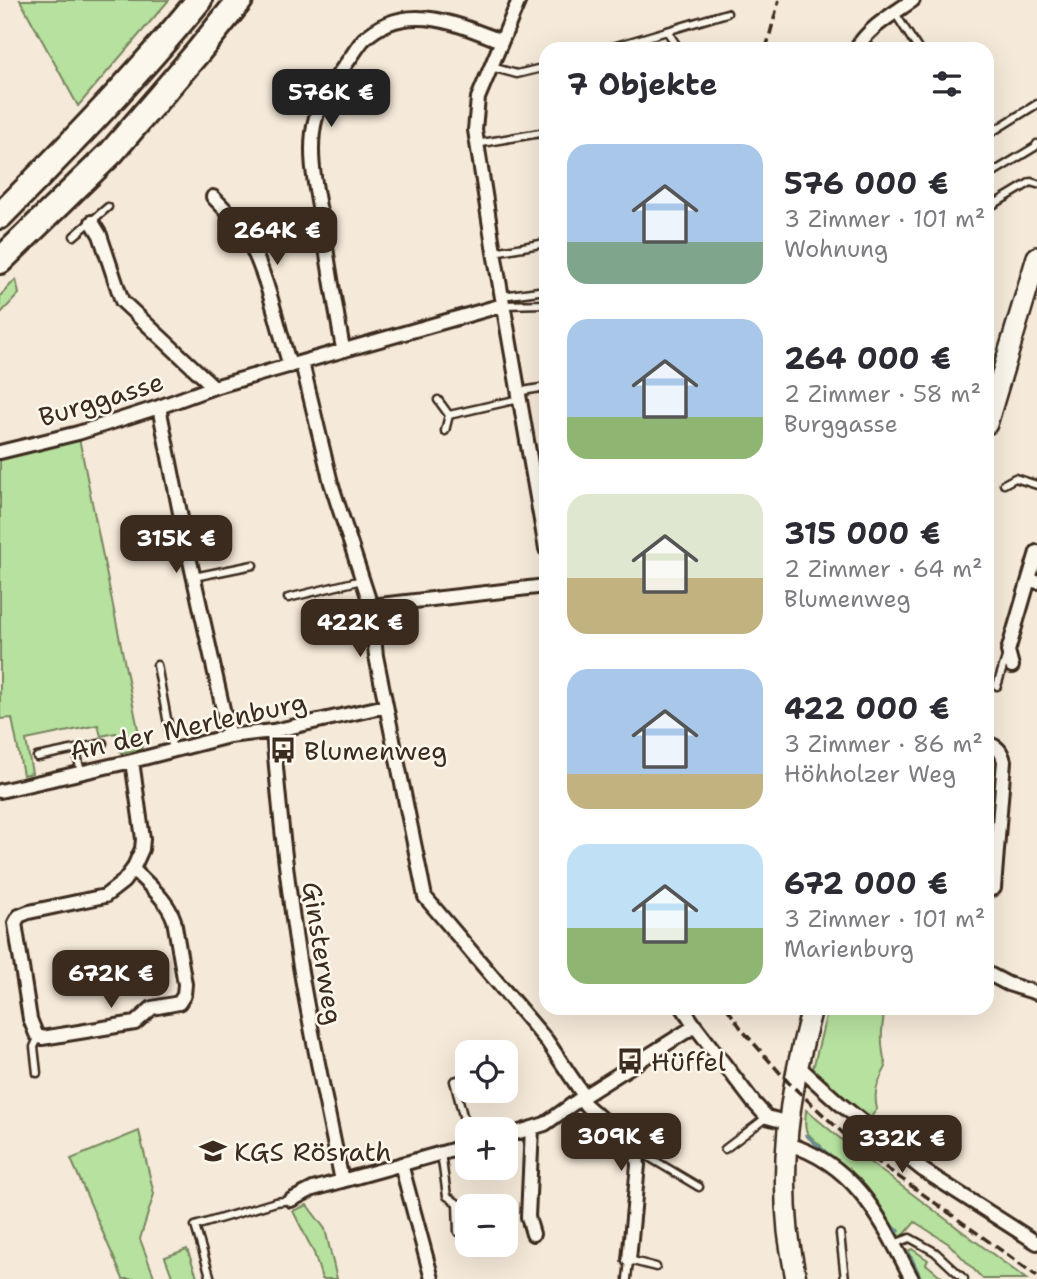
<!DOCTYPE html>
<html lang="de">
<meta charset="utf-8">
<style>
:root{--surface:#fff;--page:#f2f2f3;--text:#2b2b33;--muted:#7c7c81;--accent:#3b2a1e}
body{margin:0;font-family:"Shantell Sans",sans-serif;background:var(--page);color:var(--text);height:100vh;display:flex;flex-direction:column;font-size:26px;white-space:nowrap}
*{box-sizing:border-box;margin:0}
p{font-size:23px;color:var(--muted)}
.icon{flex:none;width:38px;height:38px;fill:none;stroke:currentColor;stroke-width:2;stroke-linecap:round;stroke-linejoin:round}
.map{position:relative;flex:1;overflow:hidden}
.details{position:absolute;left:539px;top:42px;width:455px;height:973px;display:flex;flex-direction:column;background:var(--surface);border-radius:21px;box-shadow:0 7px 28px #0002}
.details>*{flex:none}
.controls{position:absolute;left:455px;top:1040px;display:grid;gap:14px}
.controls a{display:grid;place-items:center;width:63px;height:63px;border-radius:14px;background:var(--surface);box-shadow:0 7px 28px #0002;font-size:35px}
.price{position:absolute;translate:-50% -60px;padding:0 16px;border-radius:14px;background:var(--accent);color:#fff;font-size:23px;line-height:46px;filter:drop-shadow(0 2px 4px #0008)}
.price::after{content:'';position:absolute;left:50%;top:42px;width:21px;height:16px;margin-left:-10px;background:inherit;clip-path:polygon(0 0,100% 0,50% 100%)}
.price.on{background:#222;color:#fff}
ul{padding:0;list-style:none}
li{display:flex;align-items:center;gap:21px;height:175px;padding:0 28px}
li span{display:grid;place-items:center;flex:none;width:196px;height:140px;border-radius:21px;color:#555}
li>.icon{margin-inline-start:auto}
span .icon{width:84px;height:84px;fill:#fffc;stroke-width:1}
li b{font-size:30px}
h2{display:flex;justify-content:space-between;align-items:center;height:84px;padding:0 28px;font-size:30px}
.map>svg:first-child{display:block}
</style>
<div class="map">
<svg width="1037" height="1279" viewBox="0 0 1037 1279">
<rect width="100%" height="100%" fill="#f5e9d9"/>
<filter id="ink" filterUnits="userSpaceOnUse"><feTurbulence type="fractalNoise" baseFrequency=".0143" numOctaves="2"/><feDisplacementMap in="SourceGraphic" scale="14" xChannelSelector="R" yChannelSelector="G"/><feConvolveMatrix kernelMatrix="1 2 1 2 8 2 1 2 1" color-interpolation-filters="sRGB"/></filter>
<g filter="url(#ink)">
<path fill="#b6e19f" stroke="#78865e" stroke-width="2" d="M20,0H169L78,106Z
M16,279L19,294L0,314V296Z
M79,438L142,749L121,753L116,733L101,736L98,725L26,740L32,773L23,775L12,718L0,719V457Z
M828,1008H885C881,1031 880,1044 886,1067C878,1082 873,1091 877,1109L868,1121L812,1073Z
M806,1110L860,1155L1026,1279H983L949,1244L915,1222L905,1234L896,1238L846,1170L820,1148L821,1146C804,1132 804,1132 806,1110Z
M139,1131L154,1194L140,1239L155,1279H123L71,1159Z
M307,1205L325,1229L337,1279H322L314,1253L293,1211Z
M187,1249L198,1279H173L165,1257Z
M912,1249L928,1260L926,1264L944,1279H918L904,1253Z"/>
<g fill="none" stroke-linecap="round" stroke-linejoin="round">
<path stroke="#668e91" stroke-width="3.5" d="M806,1135L850,1173
M879,1208L891,1226L899,1231
M909,1253L921,1279"/>
<g stroke="#3b2a1e" stroke-width="11">
<path id="lane" d="M895,13L918,49
M667,31L727,13
M606,49L667,31L679,49
M491,67L517,74L546,67
M987,135L1037,104
M476,144L546,132
M987,176L1035,147L1037,144
M991,206L1031,182L1037,184
M74,236L108,207
M494,252L546,243
M502,296L546,290
M503,305L546,304
M517,392L546,387
M438,400L449,415L519,399
M445,431L449,415
M1004,484L1015,478L1037,485
M186,543L220,535L221,523
M194,577L253,565
M288,598L362,580
M157,665L173,751
M997,686L1007,654
M37,757L76,749
M81,773L76,749L103,743
M37,1073L34,1047L39,1036
M467,1077L454,1081L467,1131
M725,1149L767,1117
M637,1150L699,1187
M441,1153L447,1196L457,1203L458,1232
M840,1234L845,1279
M894,1244L910,1238L935,1252L964,1279
M211,1279L195,1226L276,1202L291,1200
M627,1279L629,1260L656,1267"/>
</g>
<g stroke="#3b2a1e" stroke-width="18">
<path id="street" d="M519,0L478,98L475,130L494,252L546,549
M856,49C869,27 893,14 913,0
M213,197C225,209 238,222 247,238C267,273 278,327 290,366
M92,222L100,235L122,301L214,387
M343,349C336,309 329,269 323,228C317,193 306,153 316,117C322,95 338,75 351,57C355,51 359,45 363,40C404,0 455,23 501,41
M302,363L331,483L371,606L376,656L425,897L547,1041L584,1096
M159,407L186,543L229,736
M0,452L78,433L159,407L214,387L503,305
M1037,552L1029,579L1037,582
M371,606L546,586
M1012,666L1008,651L1029,579
M273,731C279,807 287,884 299,960C311,1034 327,1107 342,1181
M987,743C998,747 1001,750 1004,761L994,888L987,891
M132,761L143,839L142,849L133,869C148,885 167,899 174,920L185,984L184,995L179,1003L152,1008L135,1023L42,1038L36,1034L30,1019L15,923L19,916L29,912L105,896L123,882L133,869
M0,791L132,761L229,736L273,731L386,706
M987,973L1008,984L1037,993
M683,1008L695,1026L754,1103L767,1117L789,1123
M798,1066L839,1103L923,1170L1037,1243
M580,1100L636,1150L638,1165L629,1260
M532,1128L528,1217L533,1234
M506,1136L545,1124L584,1096L695,1026
M788,1144C857,1165 881,1220 912,1279
M401,1164L432,1279
M291,1200L313,1189L467,1146"/>
</g>
<g stroke="#3b2a1e" stroke-width="24">
<path id="secondary" d="M987,424L1037,257
M796,1279C793,1263 790,1247 788,1231C783,1183 786,1129 795,1081C799,1057 806,1032 812,1008"/>
</g>
<g stroke="#3b2a1e" stroke-width="30">
<path id="highway" d="M0,216C69,146 137,76 199,0
M0,261L112,152L198,52L240,0"/>
</g>
<use href="#lane" stroke="#fbf7ec" stroke-width="6"/>
<use href="#street" stroke="#fbf7ec" stroke-width="12"/>
<use href="#secondary" stroke="#fbf7ec" stroke-width="19"/>
<use href="#highway" stroke="#fbf7ec" stroke-width="24"/>
<path stroke="#3b2a1e" stroke-width="3.5" stroke-dasharray="10 5" stroke-linecap="butt" d="M766,49L779,0
M727,1008L743,1031L788,1082L860,1149L1037,1276"/>
</g>
</g>
<defs>
<g id="bus-bare" transform="scale(2.1)"><path d="M-5-6H5V4H4V6H2V4H-2V6H-4V4H-5ZM-3.5-4V0h7V-4ZM-3.5 1.2v1.5H-2V1.2ZM2 1.2v1.5H3.5V1.2Z" fill="#3b2a1e" stroke="#fbf7ec" stroke-width="2.5" paint-order="stroke"/></g>
<g id="school-bare" transform="scale(2.1)"><path d="M0-5L7-2L0 1L-7-2ZM-4 1L0 2.5L4 1V4Q0 6-4 4Z" fill="#3b2a1e" stroke="#fbf7ec" stroke-width="2.5" paint-order="stroke"/></g>
</defs>
<g fill-rule="evenodd">
<use href="#bus-bare" x="283" y="750"/>
<use href="#bus-bare" x="630" y="1061"/>
<use href="#school-bare" x="213" y="1151"/>
</g>
<g text-anchor="middle" dominant-baseline="central" stroke-width="5" stroke-linejoin="round" paint-order="stroke">
<g font-size="26" fill="#3b2a1e" stroke="#fbf7ec">
<text transform="translate(101 399) rotate(-17)">Burggasse</text>
<text transform="translate(188 726) rotate(-12)">An der Merlenburg</text>
<text transform="translate(323 953) rotate(81)">Ginsterweg</text>
</g>
<g font-size="26" fill="#3b2a1e" stroke="#fbf7ec" text-anchor="start">
<text x="304" y="750">Blumenweg</text>
<text x="651" y="1061">Hüffel</text>
<text x="234" y="1151">KGS Rösrath</text>
</g>
</g>
</svg>
<div class="controls">
<a><svg class="icon" aria-label="locate" viewBox="0 0 24 24"><circle cx="12" cy="12" r="6"/><path d="M12 2v4M12 18v4M2 12h4M18 12h4"/></svg></a>
<a>+</a>
<a>−</a>
</div>
<b class="price on" style="left:331px;top:129px">576K €</b>
<b class="price" style="left:277px;top:267px">264K €</b>
<b class="price" style="left:176px;top:575px">315K €</b>
<b class="price" style="left:360px;top:659px">422K €</b>
<b class="price" style="left:111px;top:1010px">672K €</b>
<b class="price" style="left:621px;top:1173px">309K €</b>
<b class="price" style="left:902px;top:1175px">332K €</b>
<section class="details">
<h2>7 Objekte<svg class="icon" aria-label="filters" viewBox="0 0 24 24"><path d="M4 7h16M4 17h16"/><circle cx="9" cy="7" r="2"/><circle cx="15" cy="17" r="2"/></svg></h2>
<ul>
<li><span style="background:linear-gradient(#a9c7e8 70%,#7fa58c 0)"><svg class="icon" aria-label="home" viewBox="0 0 24 24"><path d="M3 11l9-7 9 7M6 9v11h12V9"/></svg></span><div><b>576 000 €</b><p>3 Zimmer · 101 m²</p><p>Wohnung</p></div></li>
<li><span style="background:linear-gradient(#a9c7e8 70%,#8fb573 0)"><svg class="icon" aria-label="home" viewBox="0 0 24 24"><path d="M3 11l9-7 9 7M6 9v11h12V9"/></svg></span><div><b>264 000 €</b><p>2 Zimmer · 58 m²</p><p>Burggasse</p></div></li>
<li><span style="background:linear-gradient(#dfe7d0 60%,#c2b280 0)"><svg class="icon" aria-label="home" viewBox="0 0 24 24"><path d="M3 11l9-7 9 7M6 9v11h12V9"/></svg></span><div><b>315 000 €</b><p>2 Zimmer · 64 m²</p><p>Blumenweg</p></div></li>
<li><span style="background:linear-gradient(#a9c7e8 75%,#c2b280 0)"><svg class="icon" aria-label="home" viewBox="0 0 24 24"><path d="M3 11l9-7 9 7M6 9v11h12V9"/></svg></span><div><b>422 000 €</b><p>3 Zimmer · 86 m²</p><p>Höhholzer Weg</p></div></li>
<li><span style="background:linear-gradient(#bfe0f5 60%,#8fb573 0)"><svg class="icon" aria-label="home" viewBox="0 0 24 24"><path d="M3 11l9-7 9 7M6 9v11h12V9"/></svg></span><div><b>672 000 €</b><p>3 Zimmer · 101 m²</p><p>Marienburg</p></div></li>
</ul>
</section>
</div>
